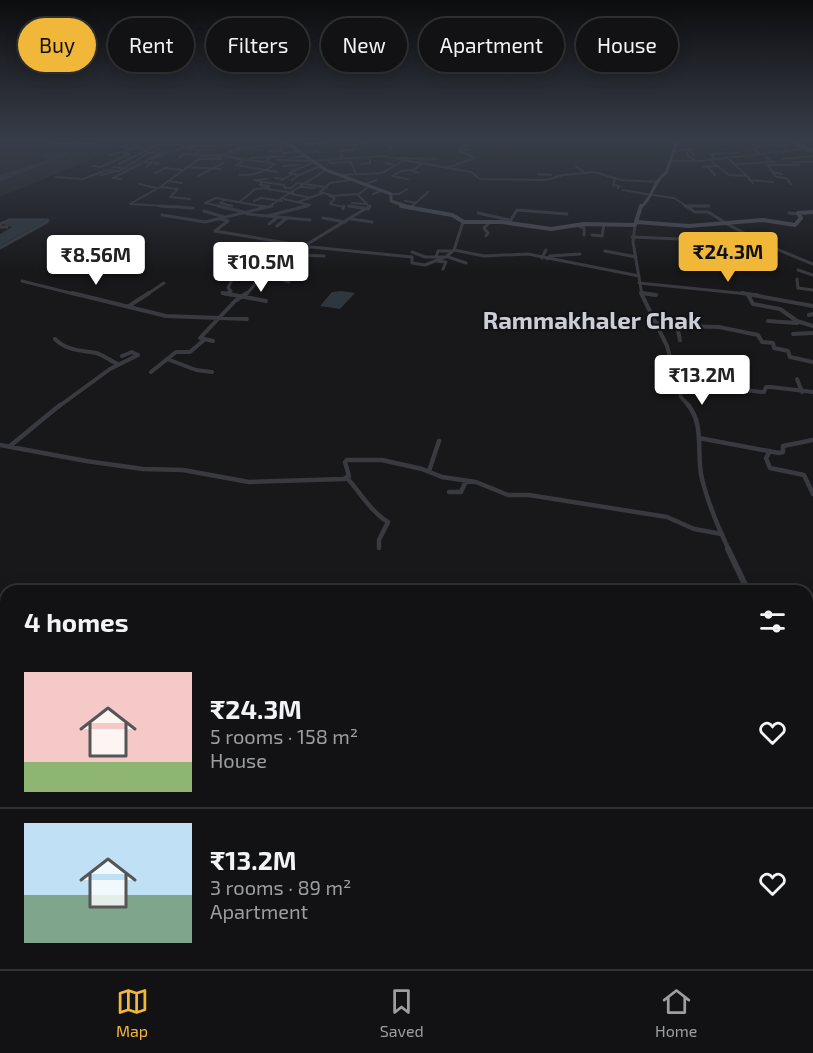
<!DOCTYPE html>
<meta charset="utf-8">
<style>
:root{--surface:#121214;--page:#1b1b1d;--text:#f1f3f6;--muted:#9c9ea0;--line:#313234;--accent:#f1b739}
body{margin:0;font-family:"Exo 2",sans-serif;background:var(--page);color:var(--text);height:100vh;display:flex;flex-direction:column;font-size:22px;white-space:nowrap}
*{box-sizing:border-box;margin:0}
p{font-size:20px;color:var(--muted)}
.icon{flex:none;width:33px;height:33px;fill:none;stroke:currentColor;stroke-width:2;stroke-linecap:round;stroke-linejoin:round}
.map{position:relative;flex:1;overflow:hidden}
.details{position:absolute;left:0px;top:585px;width:813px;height:384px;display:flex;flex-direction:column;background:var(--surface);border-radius:18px 18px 0 0;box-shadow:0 3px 15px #0003,0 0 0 2px var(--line)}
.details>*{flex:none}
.hud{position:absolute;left:18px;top:18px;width:777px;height:54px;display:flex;gap:12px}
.price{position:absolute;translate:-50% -51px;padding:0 14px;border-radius:6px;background:#fff;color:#222;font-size:20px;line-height:39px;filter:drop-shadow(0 2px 3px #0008)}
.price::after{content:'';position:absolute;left:50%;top:36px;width:18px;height:14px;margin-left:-9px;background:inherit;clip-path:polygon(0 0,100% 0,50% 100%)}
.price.active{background:var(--accent);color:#111}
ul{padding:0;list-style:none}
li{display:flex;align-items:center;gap:18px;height:150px;padding:0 24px}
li+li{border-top:2px solid var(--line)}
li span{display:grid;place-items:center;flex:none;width:168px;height:120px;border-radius:0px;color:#555}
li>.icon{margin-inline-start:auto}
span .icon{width:72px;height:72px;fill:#fffc;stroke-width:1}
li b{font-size:26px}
h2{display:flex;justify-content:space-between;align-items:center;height:72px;padding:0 24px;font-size:26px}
.tag{padding:0 21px;border-radius:27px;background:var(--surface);box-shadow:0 3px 15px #0003,0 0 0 2px var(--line);font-size:21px;line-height:54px}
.tag.active{background:var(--accent);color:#111}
.dock{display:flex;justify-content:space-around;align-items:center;height:84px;border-top:2px solid var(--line);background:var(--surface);font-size:16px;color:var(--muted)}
.dock a{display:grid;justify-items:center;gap:3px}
.dock .active{color:var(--accent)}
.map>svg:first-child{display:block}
</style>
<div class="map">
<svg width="813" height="969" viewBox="0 0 813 969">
<rect width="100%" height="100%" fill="#18181a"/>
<path fill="#242427" d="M123,142L129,144L0,197V145Z"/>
<path fill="#2e373e" d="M53,152H66L68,154L0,182V175L45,161L49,159L46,156L38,155Z
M6,220L46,221L0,246V234L12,227L3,224Z
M341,291L355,293L340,309L320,306L332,292Z"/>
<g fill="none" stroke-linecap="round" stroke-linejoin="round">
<path stroke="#393a3f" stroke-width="2" d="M84,139L75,143H96
M183,139L180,140L188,141L180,146L200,150L196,152L203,156L160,187L130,204L183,207
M283,139H289
M693,139L718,140
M722,139L729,146
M778,139H788
M792,139L813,150
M0,140L45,139
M42,140L54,142L51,143H75
M112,140L115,139
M310,140L316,139
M752,140L760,139
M188,141H209
M675,141L698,143L697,139
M240,142L249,139
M126,144L136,145
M158,144L180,145
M300,144L368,141
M389,144L392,139
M752,144L758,148L753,149L759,153
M776,144L786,148
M5,145L13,140
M188,146H213
M256,146L281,144
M364,146L373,139
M121,147L145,149
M243,147L254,149
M390,148L398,144L400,139
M459,149L469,150
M687,149L688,156L696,161
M270,150L269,152L282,151
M672,152L690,149L694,155
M159,153L173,152L184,147
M284,153L302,151
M304,153L317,151
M108,155L122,152
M203,156L220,155L244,160L236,165L277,172
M228,156L244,147
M765,156L777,165H768L776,177L786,178L791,184
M179,157L185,154L199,155
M727,157L747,176
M152,158L165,155L161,154
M250,158L285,156L280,147L292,145
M289,158L307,156
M342,158L339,151L353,150L358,141
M397,158L436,159
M198,159H222
M715,159L710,154L739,153
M782,159L813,156
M212,160L258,139
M247,160L265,162
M277,160L312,161
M327,160L330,163L351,162L356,174
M710,160L729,175L747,176L753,183
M312,161L381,156L471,172L480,179L546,180L563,175L594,172L621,180L658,182
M669,161H701L802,149
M144,162L159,163L156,165
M792,162H813
M385,163L395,165
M119,164L145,151
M361,164L370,163V157
M737,164L771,162
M777,165H799
M92,166L101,167L129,154L123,152L148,141
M283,166L299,165
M113,167L122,168
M146,167L152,163
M186,167L220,169
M576,167L583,171
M703,167L718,166
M708,167L715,175
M447,168L475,158L458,150L469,143L464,140L466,139
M118,172L150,152
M772,172L782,174
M156,173L165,168L183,170
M419,173L412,171L422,164
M538,174L551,175
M101,175L117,171
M240,175C254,176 264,172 275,164L265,162L272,156
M299,175L320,166
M341,175L382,173L403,161
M198,176L223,163
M56,177L83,179L107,170L117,171
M275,178L284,179
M121,179L113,178L159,154L145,151L158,144L140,139
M267,179L254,180L263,182L260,185L269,186L268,189L293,193
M408,179L392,176L401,171L412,170
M615,179L613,185L619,186L618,188
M282,180L292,174
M292,180L299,175L289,173L314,162
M749,180L773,182
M168,181L182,183
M263,182L284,185L285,188H291L297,183L326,187
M139,184L156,188
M364,185L376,180
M160,187L178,189L170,197L190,199
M301,187L315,188
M368,187L358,195L370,207
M623,190L652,195
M291,194L308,197
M373,194L381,191
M391,194H399L407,189
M331,195L320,192L330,183L351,180
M653,195L674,198L688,207
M284,199L310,205L301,207
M225,200L220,203L232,206
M254,201L261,198L282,201
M405,201L416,203
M240,202L255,189L267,188
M298,202L323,193
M352,203L366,204
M349,206L358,207
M685,206H709
M224,207L205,203L216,198L266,207
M268,207L326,170
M344,207L330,204L335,198L329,196L358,194
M411,207L428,192"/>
<path stroke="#393a3f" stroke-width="3" d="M160,206L193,208
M218,206L244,212
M260,206L266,207
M349,206L369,209
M685,206H709
M686,206L695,212H708L726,223
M410,208L412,206
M343,209L344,206
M204,211L224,217
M478,213L510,220
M789,213L799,214
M247,214L310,220
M162,215L205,222L272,206
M267,216L307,206
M323,218L345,222
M351,219L372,222
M463,222L454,250L484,256L528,254L639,276
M509,223L517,210L567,214
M0,224L9,220H48
M269,224L278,217
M727,224L769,246L813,264
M635,225L633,242L642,295
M277,226L287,218
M579,226L584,228V235
M0,227H7
M215,231L311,247L412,257V263L425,265L445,257
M215,231L228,221L221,219
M592,235L602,236L604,224
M486,236L488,233L484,228L490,222
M632,237L680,239
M304,246L370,206
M0,248L47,222
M605,251L636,257
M412,252L425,257H446L454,250
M300,255L324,256
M436,257L438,251H453
M448,257L466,263
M542,258L546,250
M547,259L550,256L580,254
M437,261L446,262L443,269
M798,270L813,275
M797,279L798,288L813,290
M22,281L78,295
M289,282L280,279L309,247
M639,283L758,295
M222,293L231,295
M641,293L653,295
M225,294L231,291L228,288L236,271
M146,295L164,283
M246,295L273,262L280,261L293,244"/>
<path stroke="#393a3f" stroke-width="4" d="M72,293L166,316L247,319
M223,293L266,301
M641,293L667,346L681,397L690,407
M642,293L656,295
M742,293L813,306
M748,295L753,304L780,309L797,321L813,326
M129,306L149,293
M809,315L813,314
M768,321L797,323
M658,323L677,326L680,340
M677,326L719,327L758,335L762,342L773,343L774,348L788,351L790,357L813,362
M793,334L813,333
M55,339C67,351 80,350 96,353C103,355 111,361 118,364
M213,341L200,338L235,301L247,293
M167,359L196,370L212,372
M151,372L176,352H190L204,340
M676,379C706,382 734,390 764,392L766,387H771L813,392
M797,379L802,392
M58,407L110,369L138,355L132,352L122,356"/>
<path stroke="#393a3f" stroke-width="4.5" d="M688,405C705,425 696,455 702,479C708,503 718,527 729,550
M699,438L779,453L783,452V446L813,440
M0,445L86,461L143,469L183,470L249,482L344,479L349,476L345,462L347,460H382L422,469L442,477L476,482L508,495H529L667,517L694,529L722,534
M10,446L60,405
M770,451L766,458L770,468L804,475L813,494
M429,471L439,441
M347,478C360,492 372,513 388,522L379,540V548
M449,492H461L466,481"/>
<path stroke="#393a3f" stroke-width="6" d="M728,549L748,591
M0,731L6,728"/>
<path stroke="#393a3f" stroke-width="8" d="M807,928L811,969
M582,963V969"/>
<path stroke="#47494f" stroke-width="3" d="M281,139L326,170L391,194V201L409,207
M787,139L813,152
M641,207C652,199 654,180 666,173L678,139"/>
<path stroke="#47494f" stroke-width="4" d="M401,206L452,215L464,222H502L551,229L584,224L635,225L641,206
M636,222L689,226L763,220L795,225L801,218L798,213L813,212"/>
</g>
<linearGradient id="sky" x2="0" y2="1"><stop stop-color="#0d0d0e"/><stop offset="0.51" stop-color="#373d49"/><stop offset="1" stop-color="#373d49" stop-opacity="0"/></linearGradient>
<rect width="813" height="274" fill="url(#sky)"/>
<g text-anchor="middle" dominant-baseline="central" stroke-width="4.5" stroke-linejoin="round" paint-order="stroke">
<g font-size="24" font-weight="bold" fill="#cbced6" stroke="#131315">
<text x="592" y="319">Rammakhaler Chak</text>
</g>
</g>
</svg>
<b class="price active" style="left:728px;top:283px">₹24.3M</b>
<b class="price" style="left:96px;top:286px">₹8.56M</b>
<b class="price" style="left:261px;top:293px">₹10.5M</b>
<b class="price" style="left:702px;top:406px">₹13.2M</b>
<div class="hud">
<a class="tag active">Buy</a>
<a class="tag">Rent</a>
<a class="tag">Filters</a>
<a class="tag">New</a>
<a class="tag">Apartment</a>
<a class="tag">House</a>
</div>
<section class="details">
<h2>4 homes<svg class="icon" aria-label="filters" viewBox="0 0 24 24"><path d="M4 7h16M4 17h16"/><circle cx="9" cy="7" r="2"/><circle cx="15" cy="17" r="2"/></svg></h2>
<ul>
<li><span style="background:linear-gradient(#f6c9c9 75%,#8fb573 0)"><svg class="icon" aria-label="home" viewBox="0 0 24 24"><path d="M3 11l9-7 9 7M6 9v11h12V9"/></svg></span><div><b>₹24.3M</b><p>5 rooms · 158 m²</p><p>House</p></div><svg class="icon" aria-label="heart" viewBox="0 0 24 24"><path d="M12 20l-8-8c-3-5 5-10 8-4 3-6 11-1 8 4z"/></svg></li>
<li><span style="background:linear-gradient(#bfe0f5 60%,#7fa58c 0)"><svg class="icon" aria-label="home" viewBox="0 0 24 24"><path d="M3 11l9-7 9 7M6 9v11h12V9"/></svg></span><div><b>₹13.2M</b><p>3 rooms · 89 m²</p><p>Apartment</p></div><svg class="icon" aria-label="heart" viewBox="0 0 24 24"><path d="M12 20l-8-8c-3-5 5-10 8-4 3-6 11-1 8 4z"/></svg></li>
</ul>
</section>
</div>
<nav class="dock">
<a class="active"><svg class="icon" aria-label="map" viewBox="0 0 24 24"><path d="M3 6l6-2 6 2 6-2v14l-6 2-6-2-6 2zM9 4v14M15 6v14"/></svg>Map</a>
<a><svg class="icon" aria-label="saved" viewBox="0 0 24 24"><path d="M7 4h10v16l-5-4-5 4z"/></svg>Saved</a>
<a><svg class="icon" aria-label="home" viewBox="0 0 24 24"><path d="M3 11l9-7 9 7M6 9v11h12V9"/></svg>Home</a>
</nav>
